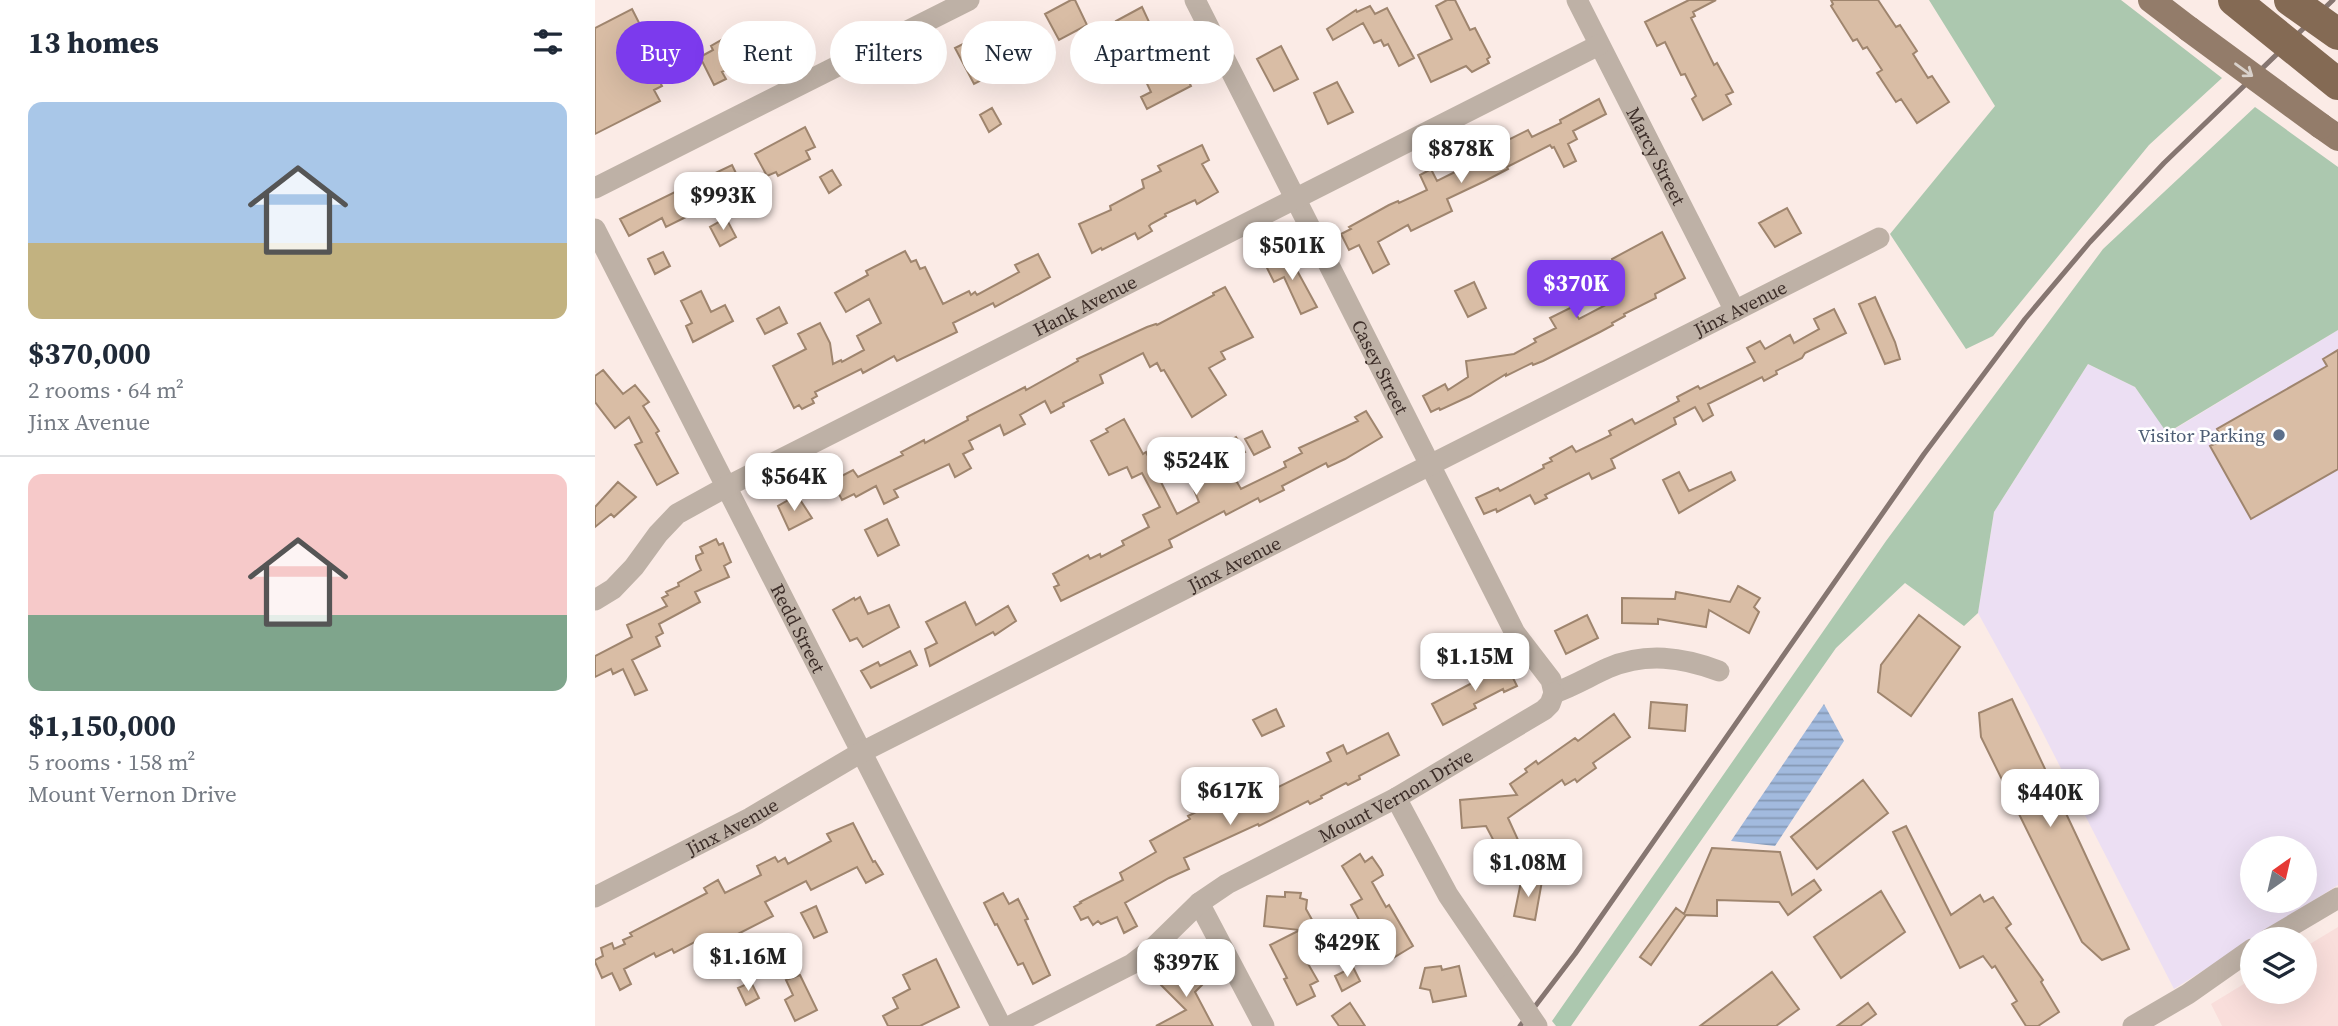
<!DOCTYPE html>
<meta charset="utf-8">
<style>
:root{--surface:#fff;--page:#f6f6f7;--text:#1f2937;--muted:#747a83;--line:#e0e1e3;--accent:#7c3aed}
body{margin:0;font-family:"Source Serif 4",serif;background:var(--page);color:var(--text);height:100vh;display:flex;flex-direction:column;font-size:26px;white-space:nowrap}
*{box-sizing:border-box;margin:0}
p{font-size:23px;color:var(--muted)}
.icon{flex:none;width:38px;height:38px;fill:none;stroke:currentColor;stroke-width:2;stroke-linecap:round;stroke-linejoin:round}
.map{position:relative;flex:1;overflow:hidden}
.details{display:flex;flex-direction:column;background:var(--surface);width:595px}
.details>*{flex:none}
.hud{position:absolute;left:21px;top:21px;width:665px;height:63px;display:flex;gap:14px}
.needle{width:46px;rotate:34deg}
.controls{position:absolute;left:1645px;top:836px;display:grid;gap:14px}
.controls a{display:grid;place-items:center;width:77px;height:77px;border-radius:50%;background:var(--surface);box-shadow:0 7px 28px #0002;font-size:35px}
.price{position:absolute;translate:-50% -60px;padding:0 16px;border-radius:14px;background:#fff;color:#222;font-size:23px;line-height:46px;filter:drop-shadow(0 2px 4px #0008)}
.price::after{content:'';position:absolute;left:50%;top:42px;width:21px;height:16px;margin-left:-10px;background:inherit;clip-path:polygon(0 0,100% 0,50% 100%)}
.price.selected{background:var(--accent);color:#fff}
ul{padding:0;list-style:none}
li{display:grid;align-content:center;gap:14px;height:371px;padding:0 28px}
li+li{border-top:2px solid var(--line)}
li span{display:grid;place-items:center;height:217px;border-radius:14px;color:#555}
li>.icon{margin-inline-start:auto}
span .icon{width:126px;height:126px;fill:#fffc;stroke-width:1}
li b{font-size:30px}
h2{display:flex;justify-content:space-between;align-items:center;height:84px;padding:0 28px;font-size:30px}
.tag{padding:0 24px;border-radius:32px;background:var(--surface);box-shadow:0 7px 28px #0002;font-size:24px;line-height:63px}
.tag.selected{background:var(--accent);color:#fff}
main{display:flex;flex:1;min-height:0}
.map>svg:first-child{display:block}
</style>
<main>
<section class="details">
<h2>13 homes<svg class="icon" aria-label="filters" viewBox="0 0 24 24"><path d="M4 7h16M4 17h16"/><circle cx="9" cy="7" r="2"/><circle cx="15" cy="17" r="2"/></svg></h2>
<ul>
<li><span style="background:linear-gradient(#a9c7e8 65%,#c2b280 0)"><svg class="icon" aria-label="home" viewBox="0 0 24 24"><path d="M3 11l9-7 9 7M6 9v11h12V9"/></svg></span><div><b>$370,000</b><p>2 rooms · 64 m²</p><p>Jinx Avenue</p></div></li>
<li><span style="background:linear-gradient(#f6c9c9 65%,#7fa58c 0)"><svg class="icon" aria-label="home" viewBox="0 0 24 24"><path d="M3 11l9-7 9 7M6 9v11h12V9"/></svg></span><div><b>$1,150,000</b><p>5 rooms · 158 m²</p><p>Mount Vernon Drive</p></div></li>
</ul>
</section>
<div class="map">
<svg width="1743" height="1026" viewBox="0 0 1743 1026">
<defs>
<pattern id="water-rules" width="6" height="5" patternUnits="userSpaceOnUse" patternTransform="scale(1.75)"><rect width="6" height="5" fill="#a2bade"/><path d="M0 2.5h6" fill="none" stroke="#8598b4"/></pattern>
</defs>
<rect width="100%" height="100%" fill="#fbebe6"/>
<path fill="#f9dedb" d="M1743,927V1026H1627L1616,1004L1657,979V992H1710V947Z"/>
<path fill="#ecdff3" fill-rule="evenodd" d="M1743,330V885L1579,989L1433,704L1383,613L1399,512L1493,364L1540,387L1573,433ZM1657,849H1710V901H1657Z"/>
<path fill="#acc8af" d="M1334,0H1526L1627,78L1554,145L1398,336L1371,349L1295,234L1400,106Z
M1660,107L1743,167V330L1572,433L1540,387L1493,364L1399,512L1383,613L1369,626L1310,583L1241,648L976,1026H961L957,1021L1291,541L1508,249Z"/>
<path fill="url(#water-rules)" d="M1229,704L1249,741L1180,846L1136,841Z"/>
<path fill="#d9bda5" stroke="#9f856e" stroke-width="2" d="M476,0H480L492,25L464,40L450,14Z
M852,0H860L875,30L880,28L895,57L892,59L894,63L877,72L871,66L836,82L823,55L857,39L841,6Z
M1094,0H1121L1098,12L1100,16L1096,18L1119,65L1122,63L1138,92L1131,95L1136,104L1108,120L1097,99L1101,96L1090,74L1086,75L1070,42L1062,46L1050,22Z
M1236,0H1283L1301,27L1305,25L1322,51L1318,54L1333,78L1337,76L1354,102L1322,123L1306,99L1301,102L1282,73L1287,70L1272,47L1268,49L1262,39L1258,41L1236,6L1238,4Z
M775,6L780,14L792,8L819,58L804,66L793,44L789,46L786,40L779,43L768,23L738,40L732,29L761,10L762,12Z
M547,7L568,52L577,48L596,86L552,109L546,97L556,92L545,69L532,75L524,60L500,72L493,57L529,39L521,21Z
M37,9L62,58L55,62L67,86L59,90L65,101L0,134V28Z
M156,23L164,38L171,35L180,52L155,65L152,60L127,72L131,79L119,85L105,57L118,50L116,46Z
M382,37L391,54L413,43L422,62L379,84L360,48Z
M686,46L703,79L679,91L662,59Z
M742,82L758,112L733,124L719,93Z
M1004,99L1011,114L978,131L982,139L973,144L981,161L969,167L959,147L957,148L955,145L912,167L913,169L890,181L852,199L857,211L816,231L813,225L783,242L794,264L778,273L764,245L754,250L746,234L756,229L754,227L794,205L803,201L804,203L832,190L825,175L836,169L842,181L872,166L873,169L913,146L911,141L933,130L937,137L966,123L965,120Z
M397,108L406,124L394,132L385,115Z
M210,127L220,147L211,151L215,159L183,176L181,172L172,176L160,154Z
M607,145L614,160L607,164L623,192L602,204L600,200L570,214L571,216L556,224L554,226L557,231L543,239L540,233L507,250L506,248L497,253L484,224L516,210L515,206L549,188L547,180L566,171L563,166Z
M137,165L152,196L128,207L114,176Z
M237,170L246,185L234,193L225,177Z
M82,191L95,215L71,227L67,218L34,236L25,219Z
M1192,208L1206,233L1180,247L1164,223Z
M131,218L141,237L125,246L115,227Z
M1067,232L1090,278L1060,294L1061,298L1029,314L1030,316L1017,323L1018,325L1005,332L948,361L938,365L937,363L911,376V374L875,396L845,410L844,408L836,412L828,396L850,384L853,390L873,377L871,361L919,354L941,342L939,339L961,328L955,318L977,307L984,319L1028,296L1017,259Z
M310,251L316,262L321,260L325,269L330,267L348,304L374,291L376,295L380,292L382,295L424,272L420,265L443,254L455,277L400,307L398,303L358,323L362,332L302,361L299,356L268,373L266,369L220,392L222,396L217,399L219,403L207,409L204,405L199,408L178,366L211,349L203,334L225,323L235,343L238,364L246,360L247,362L269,350L262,336L286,323L274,299L251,312L240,293L273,275L271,271Z
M68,252L75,266L60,274L53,259Z
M693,254L722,307L706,314L689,277L679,282L671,266Z
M879,282L891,308L873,317L860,291Z
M630,287L658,337L626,352L630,359L614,368L631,395L597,417L569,370L566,371L562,363L555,367L548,353L505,375L508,383L468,403L469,406L456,413L450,401L425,415L430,424L409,435L405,425L374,441L378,449L368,454L376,468L360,477L354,464L299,490L303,497L289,504L281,486L261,497L259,494L247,500L237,481L258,470L263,477L308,455L306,452L329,440L330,443L373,420L372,417L430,387L431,390L483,361L482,359L552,327L561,324L562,325L619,295L618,293Z
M106,291L116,312L130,305L138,321L98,342L91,326L97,323L86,301Z
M1280,297L1300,342L1305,359L1290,364L1264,304Z
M184,307L192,323L170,334L162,319Z
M1239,309L1251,333L1210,353L1207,358L1181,371L1182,374L1169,381L1167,377L1113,404L1118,415L1108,421L1100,407L1079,418L1081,424L1016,459L1020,468L997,479L994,473L950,495L952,498L940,504L935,495L902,512L901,509L889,514L881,498L903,488L905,491L949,468L948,465L957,461L955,458L977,446L981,452L1016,435L1014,431L1037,419L1040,424L1084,401L1082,397L1103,386L1105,389L1160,362L1152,348L1165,341L1170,349L1195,335L1199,343L1224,329L1219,319Z
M1743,350V469L1656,519L1615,446L1628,440L1622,429L1732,366L1728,359Z
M8,370L28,394L40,385L54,402L48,406L64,431L61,433L83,473L62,485L40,445L47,442L34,417L20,428L0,402V376Z
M771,411L787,437L750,459L733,467L731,463L687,486L689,490L665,502L663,498L631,515L629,511L574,540L577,547L466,601L459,587L464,585L458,574L493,555L495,559L505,554L506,557L529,545L527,541L554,527L548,515L565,507L547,473L537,478L532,467L514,475L496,441L513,432L511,429L529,419L548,454L551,452L582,514L604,502L595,480L632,465L646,489L691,467L689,462L707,453L704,448L763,421L760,417Z
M667,431L675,447L659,455L650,439Z
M641,437L650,452L622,466L614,451Z
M1084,472L1094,491L1136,472L1140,480L1084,513L1068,480Z
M23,482L41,497L19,517L16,514L0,527V507Z
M202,495L217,518L194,530L183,506Z
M292,519L304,545L283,556L270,530Z
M121,539L124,545L128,543L136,562L129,566L134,577L100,592L105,602L64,624L68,633L61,637L65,646L37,660L52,690L40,695L28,669L18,674L16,669L0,677V656L37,637L32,625L72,606L67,598L73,595L71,592L84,586L83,583L106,570L101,559V556L108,553L105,547Z
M1143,586L1165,598L1159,607L1164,612L1154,633L1114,610L1111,627L1063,619V624L1027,623V598L1080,599L1081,592L1135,602Z
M265,597L273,614L294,605L304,627L268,647L262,638L255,641L238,610L259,598L260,600Z
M370,602L381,625L413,606L421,621L400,635L398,632L335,666L330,649L342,643L331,622Z
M992,615L1003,638L971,654L960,631Z
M1324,615L1365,647L1316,716L1283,692L1286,665Z
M315,651L322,665L276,688L266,671L283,662L285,666Z
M909,660L922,686L909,692L908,689L879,704L881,708L848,725L837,704L879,682L877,677Z
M1417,699L1484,841L1534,949L1507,960L1487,942L1386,737L1384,713Z
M1056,702L1092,705L1090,731L1054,728Z
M681,709L689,726L667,736L658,720Z
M1019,714L1035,737L998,763L1001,768L987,778L982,782L980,779L970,785L967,780L913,818L929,853L897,869L889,853L902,847L891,826L867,828L865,800L922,795L915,784L932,772L930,769L941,761L943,764L980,738L983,741Z
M793,733L804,755L764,776L765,779L753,785L751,783L726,796L727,798L715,804L713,801L664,826L663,824L589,858L594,869L574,878L530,903L542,926L529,933L522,917L506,924L503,921L498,925L493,917L486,920L479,907L486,903L485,902L528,880L525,873L561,852L555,841L595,819L593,816L645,790L647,793L668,782L673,792L736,761L732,753L748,745L752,754Z
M1268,780L1293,813L1222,869L1196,837Z
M258,823L278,862L280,861L288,874L271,883L262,867L216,890L211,881L170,902L178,916L135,938L137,941L121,950L113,935L79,953L77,949L61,957L59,953L29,969L36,984L25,990L17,973L7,978L0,962V960L8,956L6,948L17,943L19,949L30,944L28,940L37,936L35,933L112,893L109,888L123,880L130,893L166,875L162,866L180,857L183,862L190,858L193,864L236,841L232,834Z
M1311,826L1356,915L1385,895L1389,902L1398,897L1416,924L1411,928L1448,980L1446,982L1464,1012L1443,1026H1431L1417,1004L1422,1001L1400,966L1397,968L1388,956L1365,968L1298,832Z
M1117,848L1185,852L1197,895L1219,880L1226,890L1193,915L1184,902L1122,900V916L1091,915L1056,965L1045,957L1081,908L1089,914Z
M765,854L770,862L777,857L786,870L788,875L777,882L791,907L794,905L818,946L793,961L775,929L770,931L756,905L767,899L747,866Z
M927,877L947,881L940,920L919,916Z
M1286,891L1310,932L1246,978L1219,937Z
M690,892L706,893L705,898L712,900L711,909L720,925L725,922L739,948L712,962L723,981L715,985L720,996L702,1005L689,979L692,978L675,945L705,930L669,926L672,896L690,897Z
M408,893L414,904L423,899L433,919L430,920L455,975L438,984L428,963L423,965L402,924L400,925L389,903Z
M221,906L232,932L219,938L206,913Z
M341,959L364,1007L325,1026H293L288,1016L303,1008L298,998L315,989L308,975Z
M587,963L606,983L607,985L600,992L618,1026H561L591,1010L565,984Z
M846,966L847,970L864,966L871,996L838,1002L835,990L825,988L830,968Z
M758,967L765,981L747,991L740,976Z
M1177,972L1204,1009L1181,1026H1105Z
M205,975L222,1010L200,1021L190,1000L198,995L191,980Z
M156,982L164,998L151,1005L143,988Z
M755,1003L770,1026H744L737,1016Z
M1273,1003L1281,1014L1265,1026H1242Z"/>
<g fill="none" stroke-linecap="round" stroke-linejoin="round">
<g stroke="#beb1a6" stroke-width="21">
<path id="s1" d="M600,0L920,633L956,680L959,693"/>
<path id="s2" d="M982,0L1140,311"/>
<path d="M0,188L374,0"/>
<path id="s3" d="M0,229L406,1026"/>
<path id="s4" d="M0,600L18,589L39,567L63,534L82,514L131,487L1004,45"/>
<path d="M959,693C979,686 995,676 1013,668C1051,652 1087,657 1124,671"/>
<path d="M801,798L853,895L914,985"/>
<path id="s5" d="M0,897L155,818L265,753L1284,238"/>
<path d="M604,903L669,1026"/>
<path d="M1672,940L1743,898"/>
<path id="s6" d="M415,1026L537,964L559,947L604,903L632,884L801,798L949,710L955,704L959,693"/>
<path d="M1538,1026L1593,994L1657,949"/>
</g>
<path stroke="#937c6a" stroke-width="26" d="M1556,0L1594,29
M1726,126L1743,138"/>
<path stroke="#867671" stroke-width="5" d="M925,1026L980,954L1329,454L1430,319L1495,242L1569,163L1738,0"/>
<path stroke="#beb1a6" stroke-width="21" d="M914,985L942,1026"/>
<path stroke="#937c6a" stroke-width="26" d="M1594,29L1726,126"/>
<path stroke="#846a54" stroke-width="32" d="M1639,0L1743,84
M1695,0L1743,34"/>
</g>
<defs><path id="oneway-shaft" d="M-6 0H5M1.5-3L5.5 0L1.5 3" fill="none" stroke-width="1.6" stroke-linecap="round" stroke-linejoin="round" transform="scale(1.75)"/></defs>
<use stroke="#d9d1cb" href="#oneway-shaft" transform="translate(1649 70) rotate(36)"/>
<circle fill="#5c6f8a" stroke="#fff" stroke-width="2.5" cx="1684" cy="435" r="7"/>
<g text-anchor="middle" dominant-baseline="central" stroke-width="5" stroke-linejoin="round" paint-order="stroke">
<g font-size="19" fill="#3d2e29" stroke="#fff">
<text stroke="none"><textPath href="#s2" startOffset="175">Marcy Street</textPath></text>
<text stroke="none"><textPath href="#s4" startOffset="578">Hank Avenue</textPath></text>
<text stroke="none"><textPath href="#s5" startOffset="1288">Jinx Avenue</textPath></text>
<text stroke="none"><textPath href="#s1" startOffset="411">Casey Street</textPath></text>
<text stroke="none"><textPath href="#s5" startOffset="721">Jinx Avenue</textPath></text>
<text stroke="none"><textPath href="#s3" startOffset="448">Redd Street</textPath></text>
<text stroke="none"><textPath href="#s6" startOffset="452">Mount Vernon Drive</textPath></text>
<text stroke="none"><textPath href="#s5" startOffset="154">Jinx Avenue</textPath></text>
</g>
<g font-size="19" fill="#4e5e75" stroke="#fff" text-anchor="end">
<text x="1670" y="435">Visitor Parking</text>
</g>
</g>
</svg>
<div class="controls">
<a><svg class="needle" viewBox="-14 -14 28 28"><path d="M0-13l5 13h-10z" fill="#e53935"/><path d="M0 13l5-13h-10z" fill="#747a83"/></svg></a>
<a><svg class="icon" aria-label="layers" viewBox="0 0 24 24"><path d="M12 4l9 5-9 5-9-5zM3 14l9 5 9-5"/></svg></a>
</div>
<b class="price" style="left:866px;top:185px">$878K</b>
<b class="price" style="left:128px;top:232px">$993K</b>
<b class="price" style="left:697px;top:282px">$501K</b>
<b class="price selected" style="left:981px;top:320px">$370K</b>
<b class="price" style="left:601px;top:497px">$524K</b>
<b class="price" style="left:199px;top:513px">$564K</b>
<b class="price" style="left:880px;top:693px">$1.15M</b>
<b class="price" style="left:635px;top:827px">$617K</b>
<b class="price" style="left:1455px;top:829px">$440K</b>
<b class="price" style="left:933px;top:899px">$1.08M</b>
<b class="price" style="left:752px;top:979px">$429K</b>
<b class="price" style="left:153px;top:993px">$1.16M</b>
<b class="price" style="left:591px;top:999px">$397K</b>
<div class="hud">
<a class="tag selected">Buy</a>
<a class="tag">Rent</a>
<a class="tag">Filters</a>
<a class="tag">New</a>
<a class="tag">Apartment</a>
</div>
</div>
</main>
